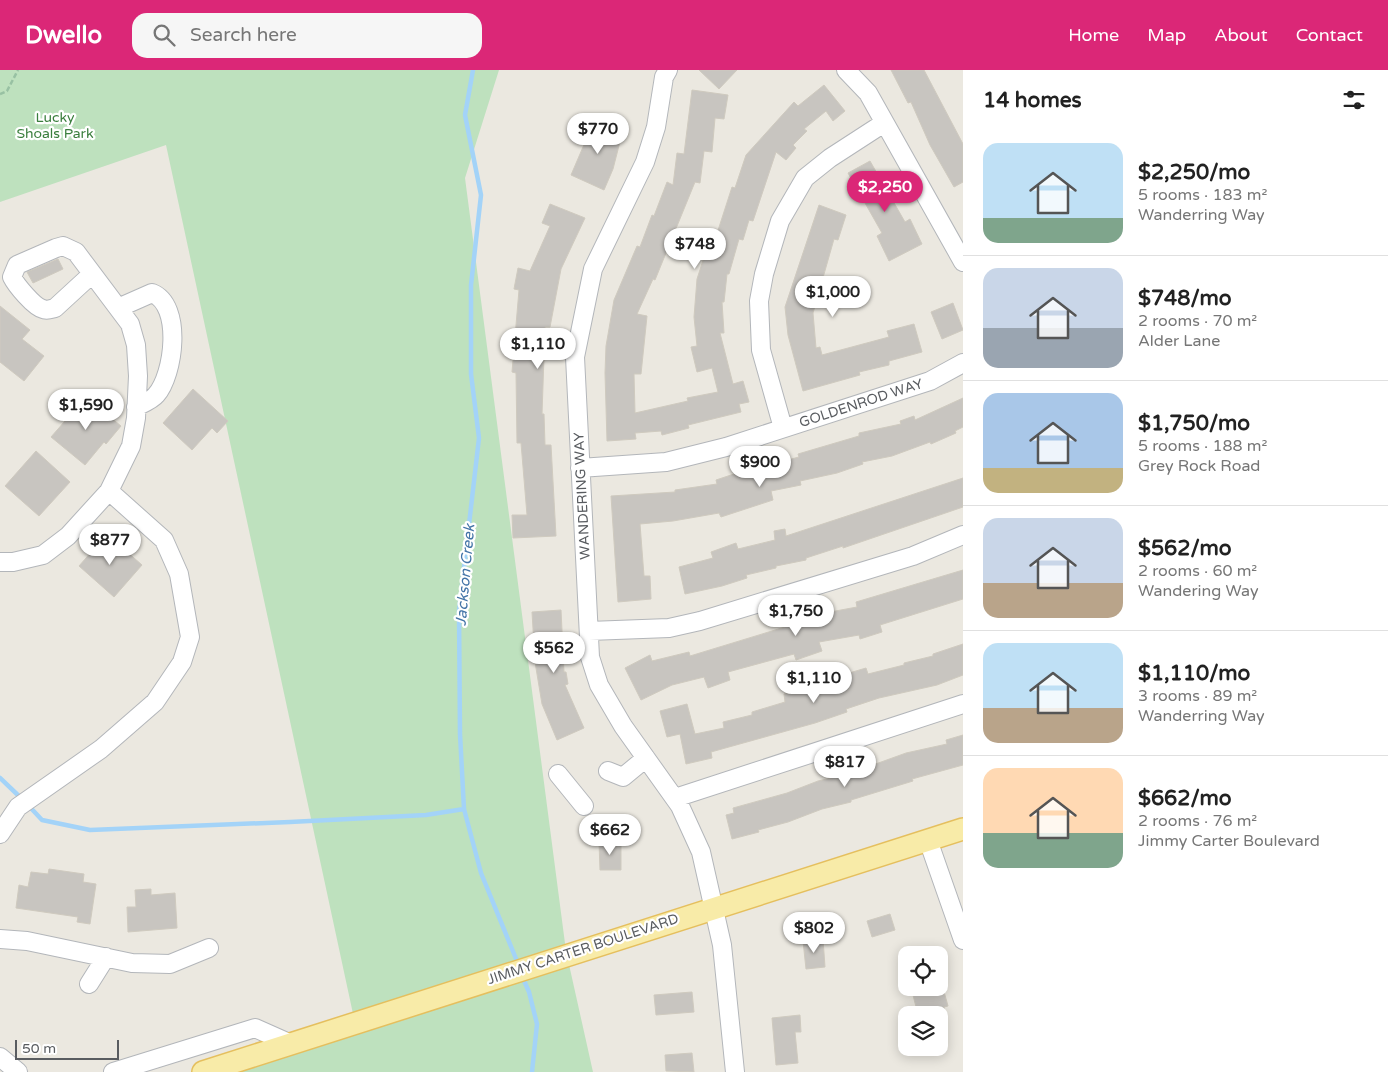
<!DOCTYPE html>
<meta charset="utf-8">
<style>
:root{--surface:#fff;--page:#f6f6f6;--text:#222;--muted:#767676;--line:#e0e0e0;--accent:#db2777}
body{margin:0;font-family:"Varela Round",sans-serif;background:var(--page);color:var(--text);height:100vh;display:flex;flex-direction:column;font-size:19px;white-space:nowrap}
*{box-sizing:border-box;margin:0}
p{font-size:16px;color:var(--muted)}
.icon{flex:none;width:28px;height:28px;fill:none;stroke:currentColor;stroke-width:2;stroke-linecap:round;stroke-linejoin:round}
.map{position:relative;flex:1;overflow:hidden}
.details{display:flex;flex-direction:column;background:var(--surface);width:425px}
.details>*{flex:none}
.tools{position:absolute;left:898px;top:876px;display:grid;gap:10px}
.tools a{display:grid;place-items:center;width:50px;height:50px;border-radius:10px;background:var(--surface);box-shadow:0 2px 12px #0003;font-size:25px}
.scale{position:absolute;left:15px;bottom:12px;width:104px;box-sizing:border-box;padding-left:5px;border:2px solid #595c60;border-top:0;font-size:14px;line-height:18px;white-space:nowrap;color:#595c60;-webkit-text-stroke:4px #fff;paint-order:stroke}
.price{position:absolute;translate:-50% -42px;padding:0 11px;border-radius:18px;background:#fff;color:#222;font-size:16px;line-height:32px;filter:drop-shadow(0 1px 2px #0008)}
.price::after{content:'';position:absolute;left:50%;top:30px;width:15px;height:11px;margin-left:-8px;background:inherit;clip-path:polygon(0 0,100% 0,50% 100%)}
.price.on{background:var(--accent);color:#fff}
ul{padding:0;list-style:none}
li{display:flex;align-items:center;gap:15px;height:125px;padding:0 20px}
li+li{border-top:1px solid var(--line)}
li span{display:grid;place-items:center;flex:none;width:140px;height:100px;border-radius:15px;color:#555}
li>.icon{margin-inline-start:auto}
span .icon{width:60px;height:60px;fill:#fffc;stroke-width:1}
li b{font-size:21px}
h2{display:flex;justify-content:space-between;align-items:center;height:60px;padding:0 20px;font-size:21px}
header{display:flex;align-items:center;gap:30px;box-sizing:border-box;height:70px;padding:0 25px;background:var(--accent);color:#fff}
header strong{font-size:24px}
nav{display:flex;gap:28px;margin-inline-start:auto;font-size:18px}
.search{width:350px;height:45px;background:var(--page);display:flex;align-items:center;gap:12px;box-sizing:border-box;padding:0 18px;border-radius:15px;color:var(--muted);font-size:19px}
main{display:flex;flex:1;min-height:0}
.map>svg:first-child{display:block}
</style>
<header>
<strong>Dwello</strong>
<div class="search"><svg class="icon" aria-label="search" viewBox="0 0 24 24"><circle cx="10" cy="10" r="6"/><path d="M15 15l6 6"/></svg>Search here</div>
<nav><a>Home</a><a>Map</a><a>About</a><a>Contact</a></nav>
</header>
<main>
<div class="map">
<svg width="963" height="1002" viewBox="0 0 963 1002">
<rect width="100%" height="100%" fill="#ebe8e0"/>
<path fill="#bee1be" d="M0,0H499L465,108L566,881L593,1002H191L355,953L166,75L0,132Z"/>
<g fill="none" stroke-linecap="round" stroke-linejoin="round">
<path stroke="#a3d3f8" stroke-width="4.5" d="M473,0L465,45L481,125L471,215V304L479,368L459,541L460,664L464,739L481,803L519,896
M0,708L22,729
M28,735L42,750L90,760L290,752L426,745L464,739
M522,906L529,922L537,954L532,1002"/>
</g>
<path fill="#c8c5c0" stroke="#cfcabf" d="M699,0H737L719,19Z
M891,0H924L963,74V112L954,117L930,75L911,32L908,33Z
M824,15L845,41L833,51L826,41L804,59L807,61L793,75L796,78L786,90L776,82L753,151L749,150L743,170L739,169L729,204H727L724,232H722L724,263H720L733,314L743,311L749,332L739,334L741,342L688,355L689,358L662,365L661,361L635,363L636,369L607,371L605,303L606,276L614,230L637,176L640,177L652,145L654,146L667,112L673,115L677,83L684,84L692,20L728,25L724,49L715,48L712,82L704,81L700,113L695,112L655,210L653,209L637,244L647,246L641,304H634L635,343L688,331L687,328L718,322L712,298L697,302L691,277L697,276L694,247L697,209L707,178L712,179L732,117L735,118L746,85L794,32L798,36Z
M591,52L623,60L613,99L604,120L571,105L586,70Z
M870,91L905,152L910,149L922,174L889,191L877,166L882,163L848,103Z
M550,134L585,148L561,199L550,257H545L542,344H544L545,375H551L556,466L513,468L512,445H527L521,373H517L516,303L512,302L519,220L514,219L518,198L530,201L550,156L542,153Z
M819,135L846,145L838,170L834,169L813,243L816,278L820,277L822,285L889,267L887,261L914,254L922,282L889,291V295L859,302L860,305L803,321L788,265L785,237Z
M58,189L63,199L33,213L27,202Z
M953,233L963,260L942,269L931,242Z
M0,236L30,260L22,269L44,286L24,311L0,292Z
M193,319L228,351L217,363L212,358L192,380L163,353Z
M86,327L121,356L106,374L104,372L85,395L51,367Z
M963,328V357L955,361L956,363L931,374L930,372L892,386L862,392L863,394L837,403L800,411L801,415L771,421L773,430L721,447L719,443L673,451L640,454L644,506H650L651,529L618,532L611,426L675,422V420L717,414L716,410L737,403L799,387L798,384L859,366V363L901,354L900,351L914,346L915,350Z
M36,381L70,412L39,446L5,416Z
M963,408V437L843,478V476L806,488V490L776,496V498L746,505L747,508L722,516L685,524L679,497L713,488L711,482L736,473L738,479L775,470L774,461L785,459L786,466Z
M107,464L142,495L114,527L79,496Z
M963,500V529L880,555L882,562L860,569L859,565L819,572L822,581L796,590L794,584L728,602L730,610L708,618L704,607L672,615L641,630L625,598L650,585L652,591L689,582L690,586L785,557L784,555L814,545L857,537L856,532Z
M561,540L564,602H566L568,614L565,615L584,658L557,670L542,634L535,592L532,542Z
M963,574V605L937,615L879,628L846,639L847,642L815,653L711,682L712,688L686,694L680,664L667,667L660,641L687,634L695,664L724,658L723,652L752,645V642L785,632L784,624L810,618L809,615L866,598L868,604L904,595V593L933,586V584Z
M963,665V695L912,709L913,711L851,730V732L822,739L788,752L758,760L759,762L732,769L726,745L734,743L733,738L787,723L818,711L848,704L906,683L947,674L946,670Z
M599,772H621V800H600Z
M49,799L84,804L83,812L96,814L90,854L77,852L78,847L16,838L19,815L28,817L31,802L48,804Z
M151,819V825L175,823L177,858L128,862L127,837H136L135,820Z
M890,844L895,860L872,867L867,851Z
M823,869L825,897L806,899L803,871Z
M925,918H943L948,936L944,937L946,945H918L912,921Z
M692,922L694,942L656,945L654,925Z
M800,945L801,962H795L798,993L776,995L772,948Z
M692,983L694,1002L666,1001L665,985Z"/>
<g fill="none" stroke-linecap="round" stroke-linejoin="round">
<g stroke="#b3b6ba" stroke-width="20">
<path id="minor" d="M668,0L664,7L656,57L645,92L593,199L575,287L590,587L599,615L623,656L680,736L701,782L722,875L735,1002
M846,0L868,23L963,192
M118,238L152,223C183,235 174,305 156,325C152,330 142,334 136,337
M783,358L761,280L759,231L764,204L780,151L805,108L830,88L884,53
M580,398L666,392L726,377L930,311L963,293
M0,492H13L43,485L68,466L109,421L131,376L136,348L138,306L136,275L130,254L76,182L63,176L56,178L17,195L12,207C16,215 34,237 43,239C47,241 51,239 55,238L92,204
M589,561L669,558L700,551L913,486L963,465
M608,701L623,707L646,688
M558,704L584,736
M675,728L963,634
M0,764L18,737L101,679L155,632L182,592L190,567L179,504L164,470L109,421
M928,770L963,870
M0,869L27,871L132,893L170,894L209,878
M89,914L106,887
M0,987L18,1002
M113,1002L255,958L291,974"/>
</g>
<g stroke="#e5bf5e" stroke-width="24">
<path id="major" d="M203,1002L963,759"/>
</g>
<path stroke="#98c1a3" stroke-width="2.5" stroke-dasharray="5 2.5" stroke-linecap="butt" d="M0,24L7,21L18,0"/>
<use href="#minor" stroke="#fff" stroke-width="18"/>
<use href="#major" stroke="#f8eba8" stroke-width="21"/>
</g>
<g text-anchor="middle" dominant-baseline="central" stroke-width="4.5" stroke-linejoin="round" paint-order="stroke">
<g font-size="14" fill="#3a7e3d" stroke="#fff">
<text x="55" y="47">Lucky<tspan x="55" dy="16">Shoals Park</tspan></text>
</g>
<g font-size="14" fill="#595c60" stroke="#fff">
<text transform="translate(861 333) rotate(-18)">GOLDENROD WAY</text>
<text transform="translate(582 426) rotate(-93)">WANDERING WAY</text>
<text transform="translate(583 879) rotate(-18)">JIMMY CARTER BOULEVARD</text>
</g>
<g font-size="15" font-style="italic" fill="#4374a7" stroke="#fff">
<text transform="translate(465 505) rotate(-85)">Jackson Creek</text>
</g>
</g>
</svg>
<div class="tools">
<a><svg class="icon" aria-label="locate" viewBox="0 0 24 24"><circle cx="12" cy="12" r="6"/><path d="M12 2v4M12 18v4M2 12h4M18 12h4"/></svg></a>
<a><svg class="icon" aria-label="layers" viewBox="0 0 24 24"><path d="M12 4l9 5-9 5-9-5zM3 14l9 5 9-5"/></svg></a>
</div>
<div class="scale">50 m</div>
<b class="price" style="left:598px;top:85px">$770</b>
<b class="price on" style="left:885px;top:143px">$2,250</b>
<b class="price" style="left:695px;top:200px">$748</b>
<b class="price" style="left:833px;top:248px">$1,000</b>
<b class="price" style="left:538px;top:300px">$1,110</b>
<b class="price" style="left:86px;top:361px">$1,590</b>
<b class="price" style="left:760px;top:418px">$900</b>
<b class="price" style="left:110px;top:496px">$877</b>
<b class="price" style="left:796px;top:567px">$1,750</b>
<b class="price" style="left:554px;top:604px">$562</b>
<b class="price" style="left:814px;top:634px">$1,110</b>
<b class="price" style="left:845px;top:718px">$817</b>
<b class="price" style="left:610px;top:786px">$662</b>
<b class="price" style="left:814px;top:884px">$802</b>
</div>
<section class="details">
<h2>14 homes<svg class="icon" aria-label="filters" viewBox="0 0 24 24"><path d="M4 7h16M4 17h16"/><circle cx="9" cy="7" r="2"/><circle cx="15" cy="17" r="2"/></svg></h2>
<ul>
<li><span style="background:linear-gradient(#bfe0f5 75%,#7fa58c 0)"><svg class="icon" aria-label="home" viewBox="0 0 24 24"><path d="M3 11l9-7 9 7M6 9v11h12V9"/></svg></span><div><b>$2,250/mo</b><p>5 rooms · 183 m²</p><p>Wanderring Way</p></div></li>
<li><span style="background:linear-gradient(#c9d6e8 60%,#9aa5b1 0)"><svg class="icon" aria-label="home" viewBox="0 0 24 24"><path d="M3 11l9-7 9 7M6 9v11h12V9"/></svg></span><div><b>$748/mo</b><p>2 rooms · 70 m²</p><p>Alder Lane</p></div></li>
<li><span style="background:linear-gradient(#a9c7e8 75%,#c2b280 0)"><svg class="icon" aria-label="home" viewBox="0 0 24 24"><path d="M3 11l9-7 9 7M6 9v11h12V9"/></svg></span><div><b>$1,750/mo</b><p>5 rooms · 188 m²</p><p>Grey Rock Road</p></div></li>
<li><span style="background:linear-gradient(#c9d6e8 65%,#b9a48a 0)"><svg class="icon" aria-label="home" viewBox="0 0 24 24"><path d="M3 11l9-7 9 7M6 9v11h12V9"/></svg></span><div><b>$562/mo</b><p>2 rooms · 60 m²</p><p>Wandering Way</p></div></li>
<li><span style="background:linear-gradient(#bfe0f5 65%,#b9a48a 0)"><svg class="icon" aria-label="home" viewBox="0 0 24 24"><path d="M3 11l9-7 9 7M6 9v11h12V9"/></svg></span><div><b>$1,110/mo</b><p>3 rooms · 89 m²</p><p>Wanderring Way</p></div></li>
<li><span style="background:linear-gradient(#ffd9b3 65%,#7fa58c 0)"><svg class="icon" aria-label="home" viewBox="0 0 24 24"><path d="M3 11l9-7 9 7M6 9v11h12V9"/></svg></span><div><b>$662/mo</b><p>2 rooms · 76 m²</p><p>Jimmy Carter Boulevard</p></div></li>
</ul>
</section>
</main>
